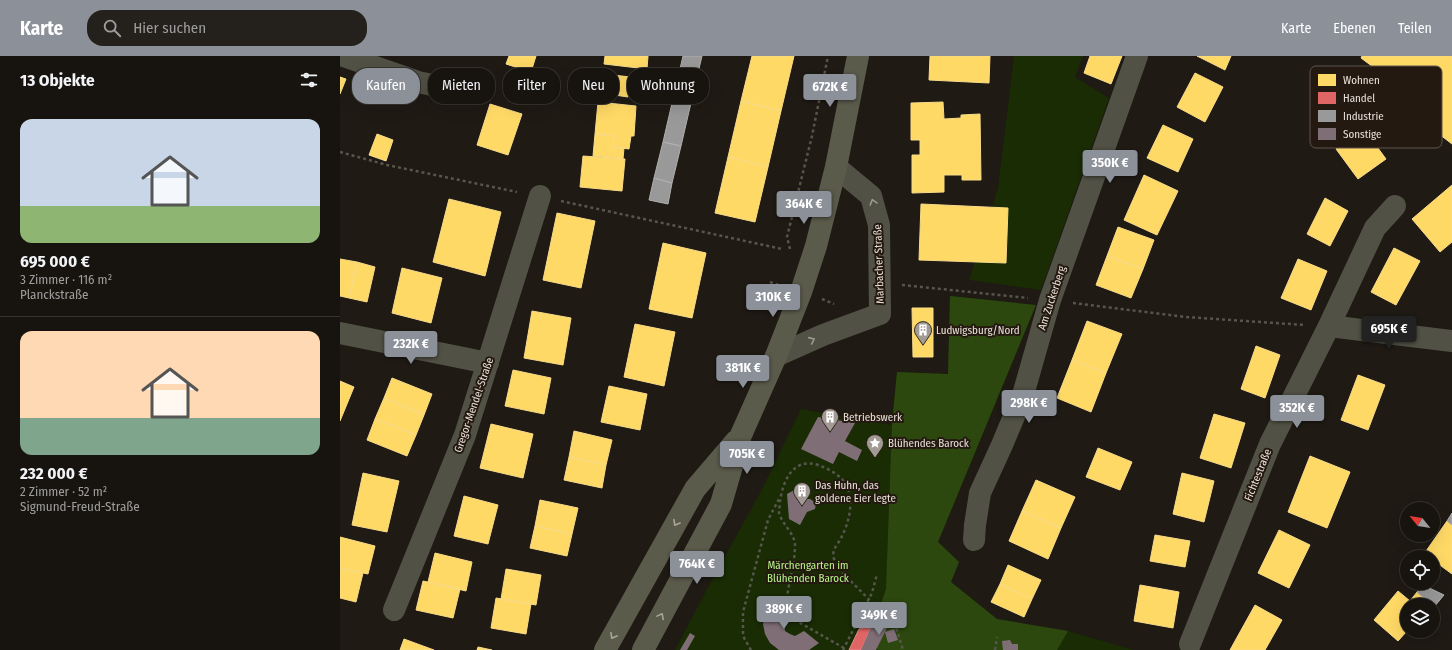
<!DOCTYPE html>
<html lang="de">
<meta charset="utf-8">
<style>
:root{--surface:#17140f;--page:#24211d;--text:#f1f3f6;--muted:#9e9e9e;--line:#36332f;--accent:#8c9099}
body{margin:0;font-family:"Fira Sans Condensed",sans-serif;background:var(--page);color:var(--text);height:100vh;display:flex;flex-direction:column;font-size:15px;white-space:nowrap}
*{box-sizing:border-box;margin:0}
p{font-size:13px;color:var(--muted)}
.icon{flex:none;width:22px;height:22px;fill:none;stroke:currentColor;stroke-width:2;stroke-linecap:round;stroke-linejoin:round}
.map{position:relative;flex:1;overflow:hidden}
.sheet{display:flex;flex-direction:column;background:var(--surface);width:340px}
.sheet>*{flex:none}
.hud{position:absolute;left:12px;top:12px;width:380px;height:36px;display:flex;gap:8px}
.needle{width:26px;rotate:300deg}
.fabs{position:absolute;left:1060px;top:446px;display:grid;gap:8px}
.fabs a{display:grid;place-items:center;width:40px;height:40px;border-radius:50%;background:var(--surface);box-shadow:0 4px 16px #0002,0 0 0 1px var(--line);font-size:20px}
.price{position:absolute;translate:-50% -34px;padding:0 9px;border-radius:4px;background:var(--accent);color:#fff;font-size:13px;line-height:26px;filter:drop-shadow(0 1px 2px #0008)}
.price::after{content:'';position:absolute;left:50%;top:24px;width:12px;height:9px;margin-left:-6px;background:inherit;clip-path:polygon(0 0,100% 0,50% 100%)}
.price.on{background:#222;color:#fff}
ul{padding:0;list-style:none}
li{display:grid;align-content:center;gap:8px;height:212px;padding:0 20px}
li+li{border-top:1px solid var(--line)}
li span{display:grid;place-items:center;height:124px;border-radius:12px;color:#555}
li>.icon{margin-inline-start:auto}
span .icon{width:72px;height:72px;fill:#fffc;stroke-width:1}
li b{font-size:17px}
h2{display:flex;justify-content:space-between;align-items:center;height:48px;padding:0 20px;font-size:17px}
.pill{padding:0 14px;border-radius:16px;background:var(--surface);box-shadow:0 4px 16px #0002,0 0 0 1px var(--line);font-size:14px;line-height:36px}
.pill.on{background:var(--accent);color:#fff}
header{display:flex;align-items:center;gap:24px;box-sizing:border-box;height:56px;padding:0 20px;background:var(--accent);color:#fff}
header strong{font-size:19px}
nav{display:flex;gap:22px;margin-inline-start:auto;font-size:14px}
.search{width:280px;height:36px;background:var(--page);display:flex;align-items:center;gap:10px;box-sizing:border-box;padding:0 14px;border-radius:16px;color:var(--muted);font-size:15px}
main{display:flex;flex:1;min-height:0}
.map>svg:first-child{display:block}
</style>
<header>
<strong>Karte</strong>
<div class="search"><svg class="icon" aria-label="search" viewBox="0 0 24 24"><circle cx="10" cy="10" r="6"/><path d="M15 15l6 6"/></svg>Hier suchen</div>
<nav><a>Karte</a><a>Ebenen</a><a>Teilen</a></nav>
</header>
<main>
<section class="sheet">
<h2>13 Objekte<svg class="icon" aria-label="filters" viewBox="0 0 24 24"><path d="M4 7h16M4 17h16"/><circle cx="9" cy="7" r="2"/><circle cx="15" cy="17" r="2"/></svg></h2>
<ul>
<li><span style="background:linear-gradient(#c9d6e8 70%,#8fb573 0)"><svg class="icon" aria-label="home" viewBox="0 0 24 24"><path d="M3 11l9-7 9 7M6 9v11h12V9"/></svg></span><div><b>695 000 €</b><p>3 Zimmer · 116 m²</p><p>Planckstraße</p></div></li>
<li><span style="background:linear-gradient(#ffd9b3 70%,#7fa58c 0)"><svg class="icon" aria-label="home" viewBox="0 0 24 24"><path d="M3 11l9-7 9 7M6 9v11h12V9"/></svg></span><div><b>232 000 €</b><p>2 Zimmer · 52 m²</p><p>Sigmund-Freud-Straße</p></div></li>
</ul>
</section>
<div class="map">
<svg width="1112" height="594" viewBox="0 0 1112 594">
<rect width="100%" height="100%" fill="#1f1a14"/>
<path fill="#192c04" d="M674,0H743L735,21L769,42L701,234L629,224L658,132Z
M610,240L696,249L598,486L619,506L611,526L657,563L728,575L794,594H335L366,535L421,435L461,353L551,369L557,316L608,318Z"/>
<path fill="#2c480e" d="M610,240L696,249L598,486L619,506L611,526L657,563L728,575L717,594H538L532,582L535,558L541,548L546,533L552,369L557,316L608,318Z"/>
<path fill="#ffd966" stroke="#f8db89" d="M169,0H196L191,16L166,8Z
M265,0H308L307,13L264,8Z
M412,0H454L441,55L401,45Z
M590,0H650L649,27L589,24Z
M750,0H782L771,28L744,17Z
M857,0H891L885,14Z
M1022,0H1112V88L1086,68L1096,54L1085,46L1083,48L1021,2Z
M855,17L883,31L865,66L837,51Z
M263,18L291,21L288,41L261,37Z
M0,21L6,23L0,38Z
M401,45L441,55L428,111L388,101Z
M258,46L296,50L294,80H291L289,93L273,91L274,80L255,78Z
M603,46L604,63L621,62V59L640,58L641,124H622V119H604V136L572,137V99H580V84H571V47Z
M150,48L182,58L168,99L137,89Z
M823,69L853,83L838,116L807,102Z
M1024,73L1046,103L1018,123L996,93Z
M37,78L53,84L46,105L29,99Z
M255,78L274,80L273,91L284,92L283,103L253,100Z
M243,100L285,103L282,135L240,131Z
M388,101L428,111L415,166L375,157Z
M804,119L838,135L817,179L784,164Z
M1112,129V186L1100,196L1072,163Z
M985,142L1008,155L990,190L967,178Z
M109,143L161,156L145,220L93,206Z
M581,148L668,152L666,207L579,204Z
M217,157L255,165L241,232L203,224Z
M778,171L814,184L803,213L767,200Z
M323,187L366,197L352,262L309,253Z
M1054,192L1080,205L1056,249L1031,236Z
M767,200L803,213L791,242L756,229Z
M0,203L17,206L9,242L0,240Z
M958,203L987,215L971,254L941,242Z
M17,206L35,211L27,246L9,242Z
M62,212L102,222L91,267L52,257Z
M572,252H593V301H573Z
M192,255L231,262L223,309L184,302Z
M747,265L782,278L766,317L732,304Z
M295,268L335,276L324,330L284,321Z
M916,290L940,299L925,342L901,333Z
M732,304L766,317L751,356L717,342Z
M173,314L211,322L204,358L165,350Z
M1018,319L1045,329L1028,374L1001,364Z
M52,322L92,338L84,359L44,342Z
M0,325L14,331L0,365Z
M269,330L307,338L300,374L261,366Z
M44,342L84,359L76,379L35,363Z
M874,358L905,367L891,412L860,402Z
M35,363L76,379L67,400L27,384Z
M151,368L193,378L183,422L140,412Z
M234,375L272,384L266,409L229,401Z
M758,392L792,406L780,434L746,421Z
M970,400L1010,416L987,472L948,456Z
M229,401L266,409L262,432L224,424Z
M23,417L59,425L47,476L12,469Z
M842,417L874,425L864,466L833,458Z
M696,424L735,441L721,472L682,455Z
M124,440L158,449L148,488L114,480Z
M200,444L238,452L232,478L195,470Z
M682,455L721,472L708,503L669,485Z
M1107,465L1112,469V518L1093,504V501H1088L1084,498Z
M195,470L232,478L227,500L190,492Z
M939,474L970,489L949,532L918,517Z
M815,479L850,485L845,511L810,505Z
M0,481L35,490L28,518L0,512Z
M95,497L132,506L126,535L88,526Z
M668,509L701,524L692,543L660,528Z
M0,512L23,517L16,546L0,542Z
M166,513L201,519L196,549L161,543Z
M83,525L120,533L113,562L76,554Z
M660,528L692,543L684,561L651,546Z
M800,529L839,536L833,572L794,565Z
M1058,535L1070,545L1077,536L1092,549H1067V575L1058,585L1034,564Z
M156,542L191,548L186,578L151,572Z
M915,549L942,564L925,594H890Z
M64,583L94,594H60Z
M138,591L152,594H137Z"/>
<path fill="#e06666" stroke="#e38b89" d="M532,569L521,594H509L519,573Z"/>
<path fill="#999" stroke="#b1afad" d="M343,0H362L354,34L336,30Z
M336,30L354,34L341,90L323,86Z
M323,86L341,90L332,127L314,122Z
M314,122L332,127L328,148L309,144Z
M1112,457V469L1107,465Z
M1083,529L1104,539L1094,551L1077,536Z"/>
<path fill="#806e77" d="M478,361L515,367L505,385L522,394L517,405L499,396L493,408L461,393Z
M458,432L466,443H470L476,447L475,453L467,456L460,469L449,463L447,438Z
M438,540L448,556L443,564L445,575L450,578L455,580L464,575L479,587L469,594H439L430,587L425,578L423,568L425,557L431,546Z
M550,564L545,576L554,573L558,584L548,587L545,576L536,594H521L532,569Z
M350,577L355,580L347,594H340Z
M670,584L672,588H678V594H663L662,585Z"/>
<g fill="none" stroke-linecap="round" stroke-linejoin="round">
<path stroke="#56564d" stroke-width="2.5" stroke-dasharray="3 3" stroke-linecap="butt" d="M0,96L47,109L177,136
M221,145L442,193
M450,193L447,181L472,80L488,0
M430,226L439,229
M562,229L688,242
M482,243L494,248
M733,247L846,261L965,269
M522,556L541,567
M504,592L455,564C453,556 449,548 448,540C447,537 449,532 449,528C452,516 455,502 455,489C455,478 442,468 439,457C439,453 440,449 440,445C443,425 453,401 478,409C489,413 501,419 507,430C514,446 509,466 502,480C500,485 496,489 494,494C492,500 495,506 497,511L556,571L563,594
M411,594L403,580V556L428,464L440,441
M503,594L532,537L537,518
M655,594L657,581"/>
<path stroke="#515145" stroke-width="22" d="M4,0L78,26L102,31L119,28L129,22
M989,270L1112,285
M0,277L148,307
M436,300L483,279L540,258L539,169L531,140L496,111
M634,484L635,469L640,437L662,389L683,339L710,244L797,0
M54,554L125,379L200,140
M850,588L930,388L989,270L1035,172L1055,150"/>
<path stroke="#5b5b4c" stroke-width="22" d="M265,594L355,433L396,385
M303,594L381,448L401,379L436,300L461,236L476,190L496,111L518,0"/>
</g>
<defs><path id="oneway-chevron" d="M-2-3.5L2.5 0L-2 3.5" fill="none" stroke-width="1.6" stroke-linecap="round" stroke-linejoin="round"/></defs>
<g stroke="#9d9990">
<use href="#oneway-chevron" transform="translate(533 146) rotate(-106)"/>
<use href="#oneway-chevron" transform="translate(472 284) rotate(-24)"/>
</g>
<g stroke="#a9a59b">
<use href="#oneway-chevron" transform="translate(336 467) rotate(119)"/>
<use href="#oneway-chevron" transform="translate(321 560) rotate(-62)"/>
<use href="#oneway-chevron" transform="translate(273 580) rotate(119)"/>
</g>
<defs>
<g id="building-pin" transform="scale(0.9)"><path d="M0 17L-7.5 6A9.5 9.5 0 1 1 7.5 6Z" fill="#a29b95" stroke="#241910"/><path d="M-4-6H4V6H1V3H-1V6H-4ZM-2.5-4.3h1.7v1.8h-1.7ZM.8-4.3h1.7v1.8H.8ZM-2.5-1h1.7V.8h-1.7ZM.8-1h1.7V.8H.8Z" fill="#fff"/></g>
<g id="sight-pin" transform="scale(0.9)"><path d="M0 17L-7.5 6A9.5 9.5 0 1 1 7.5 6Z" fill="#a29b95" stroke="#241910"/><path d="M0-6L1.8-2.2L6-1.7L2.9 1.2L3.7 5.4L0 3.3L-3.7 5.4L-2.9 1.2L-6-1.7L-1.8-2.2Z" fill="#fff"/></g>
</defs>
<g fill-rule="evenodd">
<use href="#building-pin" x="583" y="274"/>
<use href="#building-pin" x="490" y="361"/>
<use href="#sight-pin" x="535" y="387"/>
<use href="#building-pin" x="462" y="435"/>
</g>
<g text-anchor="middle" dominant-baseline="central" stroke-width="4" stroke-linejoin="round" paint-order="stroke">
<g font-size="11" fill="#e9e1db" stroke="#241910">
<text transform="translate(539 208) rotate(-92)">Marbacher Straße</text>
<text transform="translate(712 242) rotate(-72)">Am Zuckerberg</text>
<text transform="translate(134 349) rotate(-71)">Gregor-Mendel-Straße</text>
<text transform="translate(918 419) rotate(-68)">Fichtestraße</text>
</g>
<g font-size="11" fill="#e9e1db" stroke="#241910" text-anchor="start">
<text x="596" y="274">Ludwigsburg/Nord</text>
<text x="503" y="361">Betriebswerk</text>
<text x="548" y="387">Blühendes Barock</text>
<text x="475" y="429">Das Huhn, das<tspan x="475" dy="13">goldene Eier legte</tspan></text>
</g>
<g font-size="11" fill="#b7f588" stroke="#241910">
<text x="468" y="509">Märchengarten im<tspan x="468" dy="13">Blühenden Barock</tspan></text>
</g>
</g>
<rect x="970" y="10" width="132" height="82" rx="6" fill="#241910" stroke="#5f554d" stroke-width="1"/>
<rect x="978" y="18" width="18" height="12" fill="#ffd966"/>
<rect x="978" y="36" width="18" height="12" fill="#e06666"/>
<rect x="978" y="54" width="18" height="12" fill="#999"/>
<rect x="978" y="72" width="18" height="12" fill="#806e77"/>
<g font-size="11" fill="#e9e1db">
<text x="1003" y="28">Wohnen</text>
<text x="1003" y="46">Handel</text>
<text x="1003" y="64">Industrie</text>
<text x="1003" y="82">Sonstige</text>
</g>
</svg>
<div class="fabs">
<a><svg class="needle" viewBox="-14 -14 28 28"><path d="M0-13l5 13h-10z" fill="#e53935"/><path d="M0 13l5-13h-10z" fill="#9e9e9e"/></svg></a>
<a><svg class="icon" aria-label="locate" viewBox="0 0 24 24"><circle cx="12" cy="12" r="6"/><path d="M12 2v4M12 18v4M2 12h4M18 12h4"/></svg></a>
<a><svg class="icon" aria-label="layers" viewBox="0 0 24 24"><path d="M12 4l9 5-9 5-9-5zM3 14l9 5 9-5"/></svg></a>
</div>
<b class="price" style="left:490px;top:52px">672K €</b>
<b class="price" style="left:770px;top:128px">350K €</b>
<b class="price" style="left:464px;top:169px">364K €</b>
<b class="price" style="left:433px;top:262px">310K €</b>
<b class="price on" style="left:1049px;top:294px">695K €</b>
<b class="price" style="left:71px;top:309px">232K €</b>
<b class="price" style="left:403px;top:333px">381K €</b>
<b class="price" style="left:689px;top:368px">298K €</b>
<b class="price" style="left:957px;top:373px">352K €</b>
<b class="price" style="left:407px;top:419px">705K €</b>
<b class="price" style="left:357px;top:529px">764K €</b>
<b class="price" style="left:444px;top:574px">389K €</b>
<b class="price" style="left:539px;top:580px">349K €</b>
<div class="hud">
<a class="pill on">Kaufen</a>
<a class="pill">Mieten</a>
<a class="pill">Filter</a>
<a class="pill">Neu</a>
<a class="pill">Wohnung</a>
</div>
</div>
</main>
